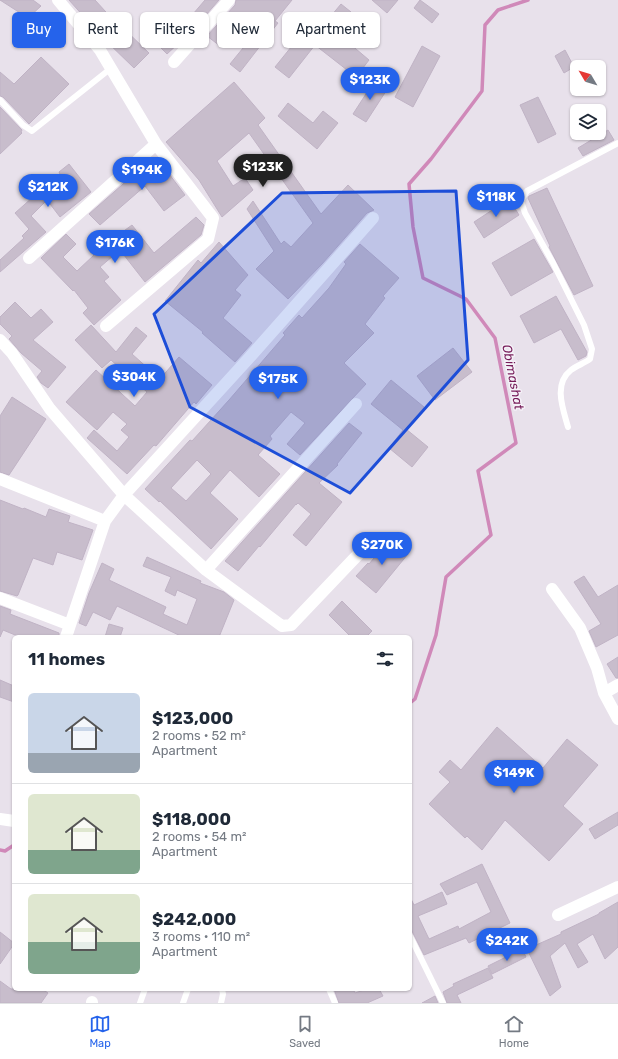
<!DOCTYPE html>
<meta charset="utf-8">
<style>
:root{--surface:#fff;--page:#f2f2f3;--text:#1f2937;--muted:#747a83;--line:#e0e1e3;--accent:#2563eb}
body{margin:0;font-family:Rubik,sans-serif;background:var(--page);color:var(--text);height:100vh;display:flex;flex-direction:column;font-size:15px;white-space:nowrap}
*{box-sizing:border-box;margin:0}
p{font-size:13px;color:var(--muted)}
.icon{flex:none;width:22px;height:22px;fill:none;stroke:currentColor;stroke-width:2;stroke-linecap:round;stroke-linejoin:round}
.map{position:relative;flex:1;overflow:hidden}
.details{position:absolute;left:12px;top:635px;width:400px;height:356px;display:flex;flex-direction:column;background:var(--surface);border-radius:6px;box-shadow:0 1px 3px #0004}
.details>*{flex:none}
.guide{position:absolute;left:12px;top:12px;width:400px;height:36px;display:flex;gap:8px}
.needle{width:26px;rotate:308deg}
.controls{position:absolute;left:570px;top:60px;display:grid;gap:8px}
.controls a{display:grid;place-items:center;width:36px;height:36px;border-radius:6px;background:var(--surface);box-shadow:0 1px 3px #0004;font-size:20px}
.price{position:absolute;translate:-50% -34px;padding:0 9px;border-radius:14px;background:var(--accent);color:#fff;font-size:13px;line-height:26px;filter:drop-shadow(0 1px 2px #0008)}
.price::after{content:'';position:absolute;left:50%;top:24px;width:12px;height:9px;margin-left:-6px;background:inherit;clip-path:polygon(0 0,100% 0,50% 100%)}
.price.on{background:#222;color:#fff}
ul{padding:0;list-style:none}
li{display:flex;align-items:center;gap:12px;height:100px;padding:0 16px}
li+li{border-top:1px solid var(--line)}
li span{display:grid;place-items:center;flex:none;width:112px;height:80px;border-radius:6px;color:#555}
li>.icon{margin-inline-start:auto}
span .icon{width:48px;height:48px;fill:#fffc;stroke-width:1}
li b{font-size:17px}
h2{display:flex;justify-content:space-between;align-items:center;height:48px;padding:0 16px;font-size:17px}
.pill{padding:0 14px;border-radius:6px;background:var(--surface);box-shadow:0 1px 3px #0004;font-size:14px;line-height:36px}
.pill.on{background:var(--accent);color:#fff}
.dock{display:flex;justify-content:space-around;align-items:center;height:56px;border-top:1px solid var(--line);background:var(--surface);font-size:11px;color:var(--muted)}
.dock a{display:grid;justify-items:center;gap:2px}
.dock .on{color:var(--accent)}
.map>svg:first-child{display:block}
</style>
<div class="map">
<svg width="618" height="1003" viewBox="0 0 618 1003">
<rect width="100%" height="100%" fill="#e8e1eb"/>
<g fill="none" stroke-linecap="round" stroke-linejoin="round">
<path stroke="#d089b9" stroke-width="3.5" d="M410,703L415,699L436,635L446,577L491,535L478,471L516,443L495,338L466,299L423,278L413,227L409,184L431,159L482,91L485,25L498,10L528,0
M0,850L5,851L14,845"/>
</g>
<path fill="#c8bdcc" stroke="#c0b3c5" fill-rule="evenodd" d="M0,0H33L41,6L28,18Z
M69,0H95L116,23L117,22L149,53L134,68L102,37Z
M205,0H219L192,31L167,54L158,45L178,25L181,28Z
M236,0H292L275,21L278,23L240,72L230,64L252,37L251,36L252,34L239,23L220,46L207,36L235,5Z
M372,0H398L387,13Z
M420,0L439,14L432,23L414,8Z
M341,4L351,12L336,32L369,60L356,77L315,45L289,78L275,67L300,36L302,37L321,16L326,22Z
M422,46L440,56L413,107L395,97Z
M565,50L574,67L564,73L555,56Z
M41,57L69,84L29,124L3,97L0,96V72L14,84Z
M375,80L388,88L366,122L353,114Z
M234,82L265,118L258,125L321,214L348,185L374,210L367,213L322,264L288,299L256,269L274,251L247,209L253,201L281,244L284,241L291,247L313,223L249,133L217,161L233,186L245,178L253,190L222,217L199,180L166,142Z
M538,97L556,134L538,143L520,105Z
M288,103L313,123L323,111L338,123L317,149L278,116Z
M0,107L22,130L21,132L22,133L0,154Z
M608,130L614,140L583,156L578,148Z
M157,158L185,195L164,211L145,186L100,225L89,214L131,177Z
M69,164L91,192L60,217L47,200L31,216L46,232L0,272V260L24,238L22,236L29,229L15,213L42,189L60,174L59,172Z
M547,188L593,286L574,295L549,247L550,246L528,198L529,196Z
M509,199L519,215L484,238L474,222Z
M196,217L204,225L201,235L145,282L120,250L100,267L109,277L104,281L121,300L94,325L83,313L88,308L74,290L73,291L41,258L66,234L76,244L63,257L77,271L94,255L89,248L104,234L110,241L132,225L154,253Z
M534,239L553,272L511,296L492,263Z
M219,242L248,275L235,290L241,295L223,318L252,343L235,362L202,333L203,332L165,301L198,260L201,263Z
M360,244L399,278L383,296L385,298L365,324L374,333L344,363L366,384L300,455L287,444L305,423L291,412L270,436L272,439L258,455L280,474L259,497L230,470L210,493L238,519L211,549L160,501L159,502L145,489L190,440L192,441L229,400L285,335L283,333L299,315L302,318L329,288L346,264L344,262ZM197,460L211,474L186,501L171,488Z
M556,296L587,352L586,356L578,360L561,329L534,343L520,316Z
M15,302L31,318L41,309L53,322L33,340L66,367L48,388L41,383L37,377L42,371L21,353L9,339L12,336L0,324V317Z
M91,325L116,352L136,327L147,336L132,354L160,379L179,357L212,385L196,404L194,402L156,446L154,445L127,474L87,438L94,430L117,451L129,437L121,430L127,424L113,412L97,430L66,402L96,370L135,406L147,392L111,360L102,368L75,340Z
M453,348L472,372L435,400L417,376Z
M391,380L424,407L406,429L428,447L412,467L389,448L403,430L371,404Z
M12,397L46,419L9,475L0,472V416Z
M349,423L362,433L337,464L338,465L319,483L342,502L306,546L293,535L311,514L298,503L296,505V504L260,547L259,546L238,571L225,561Z
M0,500L23,509L24,508L46,517L49,509L70,516L68,522L93,530L82,560L57,552L53,565L33,558L18,595L17,596L0,591Z
M390,539L408,554L376,593L356,576L368,563L369,564Z
M147,557L201,581L200,583L224,592L234,600L219,637H183L117,606L110,620L93,612L86,626L79,623L89,593L102,563L114,569L109,580L166,607L163,614L187,625L197,599L177,590L175,596L165,591L171,577L143,566Z
M584,576L598,597L618,585V635L596,647L589,631L601,624L574,582Z
M342,601L372,631L366,637H351L329,615Z
M0,606L11,610L10,614L59,633V637H20L3,630L0,637Z
M109,624L123,628L120,637H105Z
M618,657V678H616L607,664Z
M0,680L14,686V702L0,697Z
M497,727L543,768L567,739L598,765L563,806L583,824L549,861L505,820L482,850L467,836L465,838L429,804L450,782L439,772L450,760L461,770Z
M618,812V825L595,839L589,829Z
M482,864L510,923L469,943L466,938L424,955L410,927V897L414,905L442,892L447,904L418,916L429,939L458,926L459,929L491,912L477,882L447,895L440,884Z
M618,902V947L605,959L593,934L577,944L588,962L578,968L565,943L550,956L561,987L550,996L527,949L561,934V932L599,914V913Z
M0,932L14,943V944L0,964Z
M522,949L526,957L492,974L488,966Z
M488,968L493,978L457,995L461,1003H447L443,992L454,986L453,984Z
M0,981L11,989H42L48,993L41,1003H0Z
M334,989H353L355,993L367,989H379L383,996L367,1003H339Z
M435,996L438,1003H422Z"/>
<g fill="none" stroke-linecap="round" stroke-linejoin="round">
<path stroke="#fff" stroke-width="6" d="M0,100L23,125L32,131L110,69
M568,427C563,409 553,384 571,370C576,366 585,363 590,359L592,349L584,325L553,263L525,213L521,201L527,191L618,143
M410,936L443,1003
M329,989L335,1003
M140,1003L145,989
M183,1003L188,989
M221,1003L223,994L222,989"/>
<path stroke="#fff" stroke-width="12" d="M58,0L100,50L156,144L213,218L208,239L106,326
M174,62L229,0
M29,258L156,144
M0,340L12,353L50,409L124,495L206,570L282,626L291,625L369,543
M0,479L105,521
M206,570L356,404
M552,589L580,628L597,668L604,693
M0,598L70,625L105,521L124,495L249,358L373,218
M66,637L70,625
M618,685L604,693L618,719
M0,819L14,821
M558,915L618,887
M92,1003V1002"/>
</g>
<path fill="#1d4ed8" fill-opacity="0.2" stroke="#1d4ed8" stroke-width="3" stroke-linejoin="round" d="M456,191L468,360L350,493L190,407L154,314L282,193Z"/>
<g text-anchor="middle" dominant-baseline="central" stroke-width="3" stroke-linejoin="round" paint-order="stroke">
<g font-size="13" font-style="italic" fill="#761c59" stroke="#f5f1f8">
<text transform="translate(513 377) rotate(79)">Obimashat</text>
</g>
</g>
</svg>
<div class="controls">
<a><svg class="needle" viewBox="-14 -14 28 28"><path d="M0-13l5 13h-10z" fill="#e53935"/><path d="M0 13l5-13h-10z" fill="#747a83"/></svg></a>
<a><svg class="icon" aria-label="layers" viewBox="0 0 24 24"><path d="M12 4l9 5-9 5-9-5zM3 14l9 5 9-5"/></svg></a>
</div>
<b class="price" style="left:370px;top:101px">$123K</b>
<b class="price on" style="left:263px;top:188px">$123K</b>
<b class="price" style="left:142px;top:191px">$194K</b>
<b class="price" style="left:48px;top:208px">$212K</b>
<b class="price" style="left:496px;top:218px">$118K</b>
<b class="price" style="left:115px;top:264px">$176K</b>
<b class="price" style="left:134px;top:398px">$304K</b>
<b class="price" style="left:278px;top:400px">$175K</b>
<b class="price" style="left:382px;top:566px">$270K</b>
<b class="price" style="left:514px;top:794px">$149K</b>
<b class="price" style="left:507px;top:962px">$242K</b>
<div class="guide">
<a class="pill on">Buy</a>
<a class="pill">Rent</a>
<a class="pill">Filters</a>
<a class="pill">New</a>
<a class="pill">Apartment</a>
</div>
<section class="details">
<h2>11 homes<svg class="icon" aria-label="filters" viewBox="0 0 24 24"><path d="M4 7h16M4 17h16"/><circle cx="9" cy="7" r="2"/><circle cx="15" cy="17" r="2"/></svg></h2>
<ul>
<li><span style="background:linear-gradient(#c9d6e8 75%,#9aa5b1 0)"><svg class="icon" aria-label="home" viewBox="0 0 24 24"><path d="M3 11l9-7 9 7M6 9v11h12V9"/></svg></span><div><b>$123,000</b><p>2 rooms · 52 m²</p><p>Apartment</p></div></li>
<li><span style="background:linear-gradient(#dfe7d0 70%,#7fa58c 0)"><svg class="icon" aria-label="home" viewBox="0 0 24 24"><path d="M3 11l9-7 9 7M6 9v11h12V9"/></svg></span><div><b>$118,000</b><p>2 rooms · 54 m²</p><p>Apartment</p></div></li>
<li><span style="background:linear-gradient(#dfe7d0 60%,#7fa58c 0)"><svg class="icon" aria-label="home" viewBox="0 0 24 24"><path d="M3 11l9-7 9 7M6 9v11h12V9"/></svg></span><div><b>$242,000</b><p>3 rooms · 110 m²</p><p>Apartment</p></div></li>
</ul>
</section>
</div>
<nav class="dock">
<a class="on"><svg class="icon" aria-label="map" viewBox="0 0 24 24"><path d="M3 6l6-2 6 2 6-2v14l-6 2-6-2-6 2zM9 4v14M15 6v14"/></svg>Map</a>
<a><svg class="icon" aria-label="saved" viewBox="0 0 24 24"><path d="M7 4h10v16l-5-4-5 4z"/></svg>Saved</a>
<a><svg class="icon" aria-label="home" viewBox="0 0 24 24"><path d="M3 11l9-7 9 7M6 9v11h12V9"/></svg>Home</a>
</nav>
